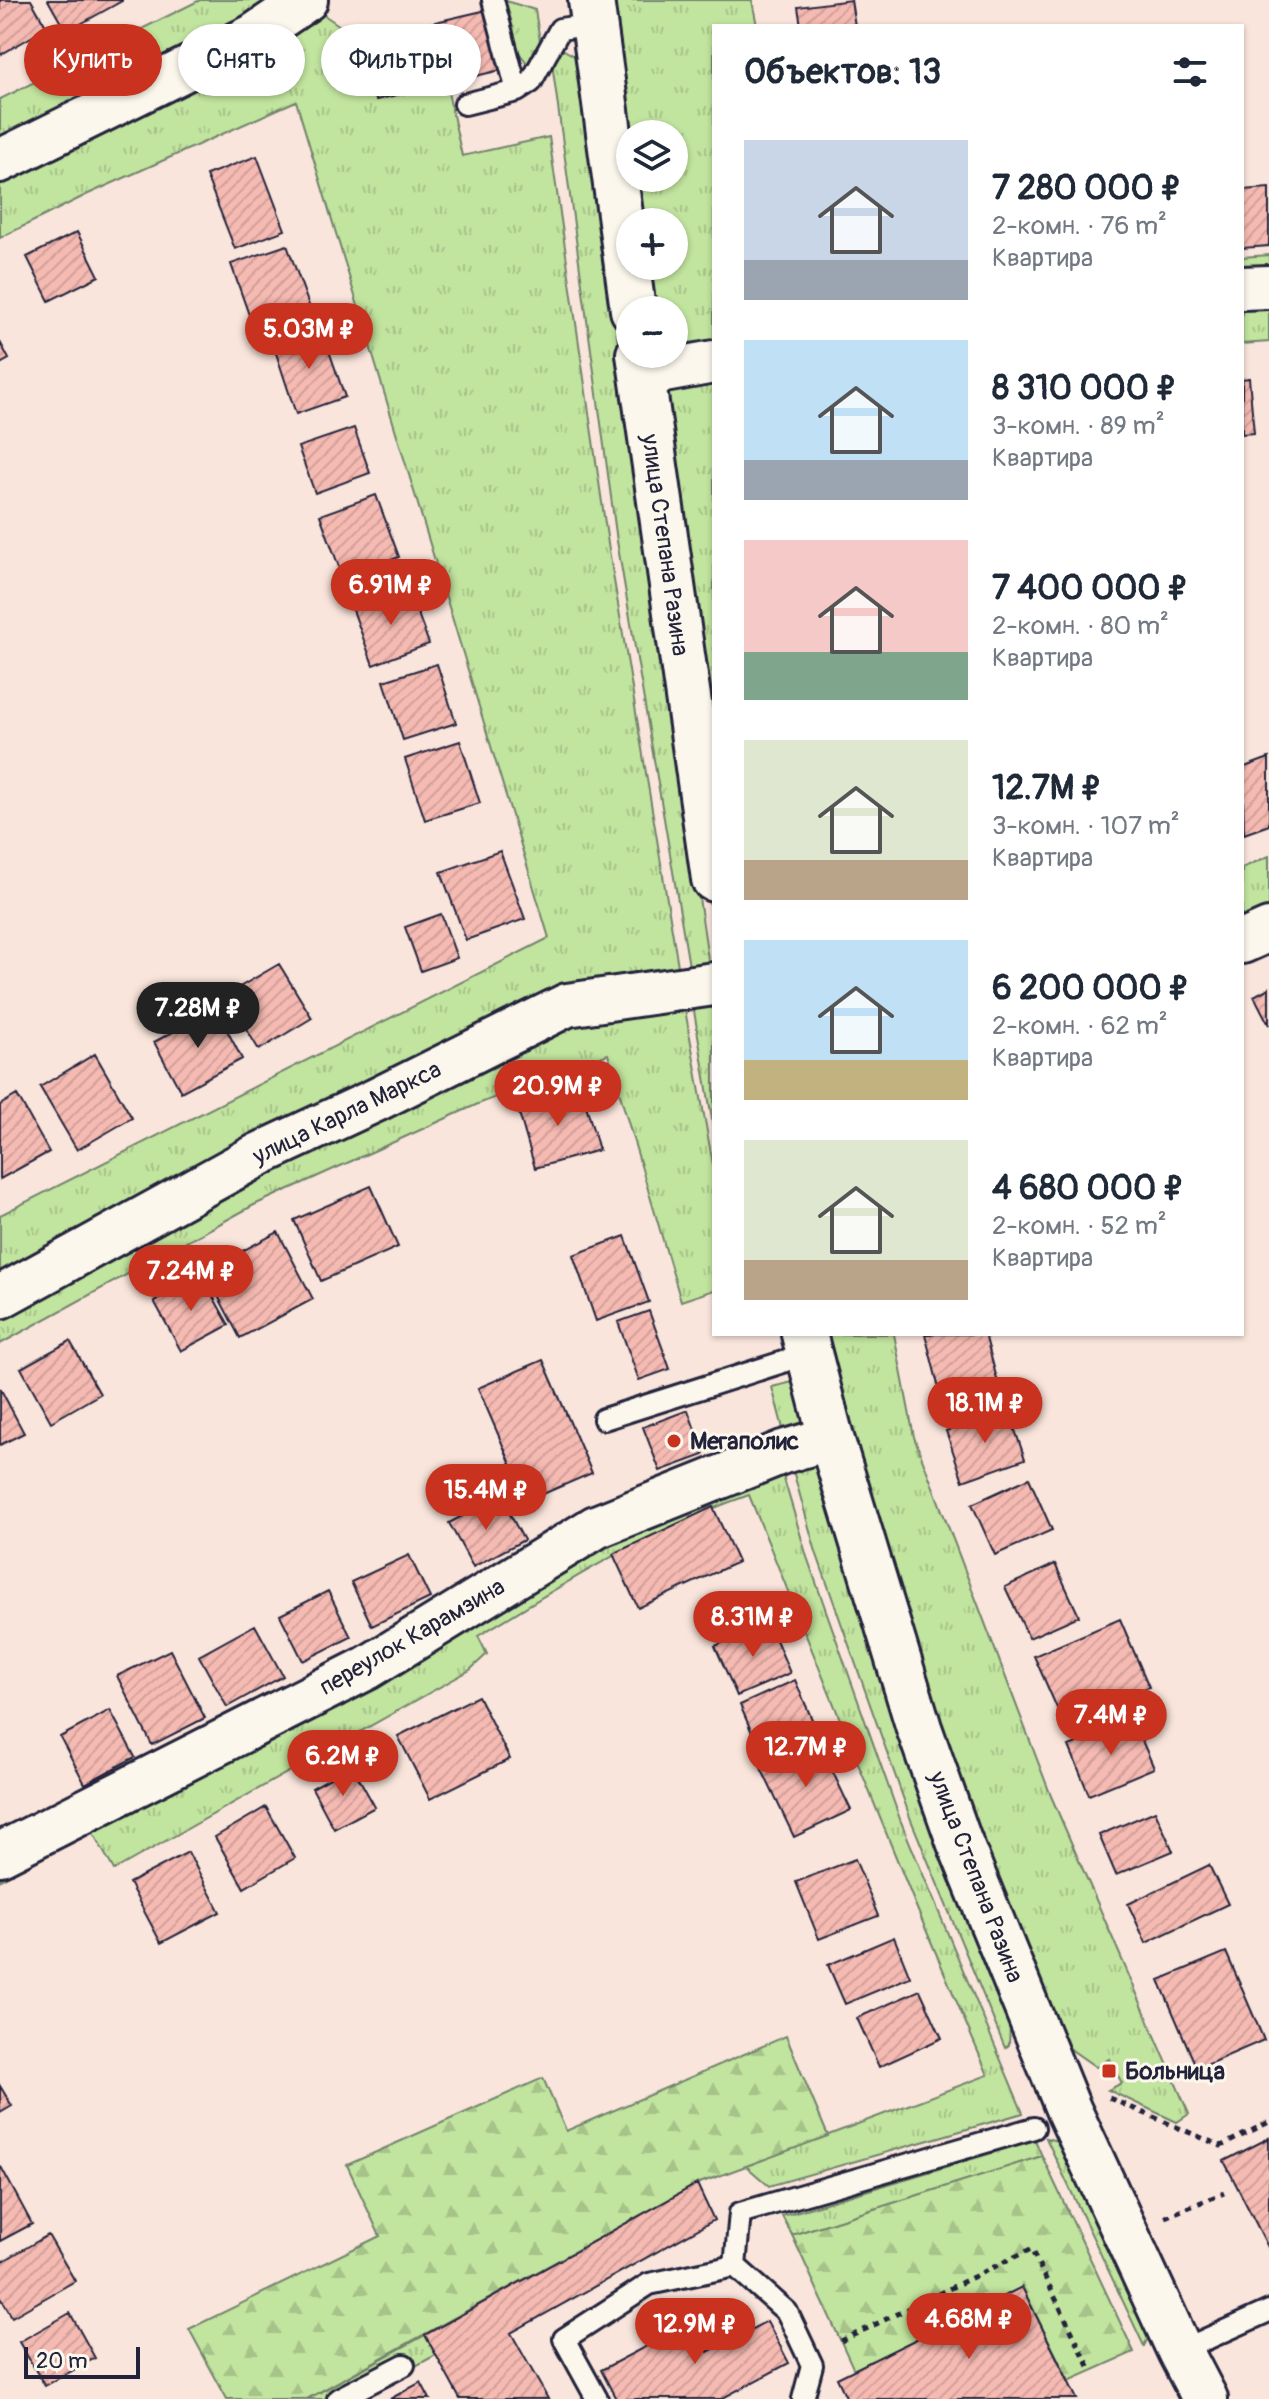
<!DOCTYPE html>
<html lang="ru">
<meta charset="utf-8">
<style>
:root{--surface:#fff;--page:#f2f2f3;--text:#1f2937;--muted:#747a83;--accent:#c8321e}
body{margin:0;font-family:Pangolin,sans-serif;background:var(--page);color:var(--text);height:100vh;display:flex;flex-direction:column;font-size:30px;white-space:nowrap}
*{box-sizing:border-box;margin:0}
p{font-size:26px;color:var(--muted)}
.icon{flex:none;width:44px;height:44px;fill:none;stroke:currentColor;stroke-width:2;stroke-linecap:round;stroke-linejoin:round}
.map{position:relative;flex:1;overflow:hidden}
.sheet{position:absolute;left:712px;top:24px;width:532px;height:1312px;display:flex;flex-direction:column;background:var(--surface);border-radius:0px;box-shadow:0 2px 6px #0004}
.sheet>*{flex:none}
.top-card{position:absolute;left:24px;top:24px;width:568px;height:72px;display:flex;gap:16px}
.buttons{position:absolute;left:616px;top:120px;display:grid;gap:16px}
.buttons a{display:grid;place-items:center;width:72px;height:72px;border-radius:50%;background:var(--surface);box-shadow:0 2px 6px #0004;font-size:40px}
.scale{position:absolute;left:24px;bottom:20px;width:116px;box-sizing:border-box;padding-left:8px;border:4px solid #22223b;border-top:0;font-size:22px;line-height:28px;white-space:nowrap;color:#22223b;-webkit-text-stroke:6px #fbf7ec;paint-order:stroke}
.price{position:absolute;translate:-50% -68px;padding:0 18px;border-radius:28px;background:var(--accent);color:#fff;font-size:26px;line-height:52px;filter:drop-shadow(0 2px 4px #0008)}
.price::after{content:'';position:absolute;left:50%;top:48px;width:24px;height:18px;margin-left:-12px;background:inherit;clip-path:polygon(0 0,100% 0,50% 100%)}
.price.on{background:#222;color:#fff}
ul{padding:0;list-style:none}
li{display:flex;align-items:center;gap:24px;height:200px;padding:0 32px}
li span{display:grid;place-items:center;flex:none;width:224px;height:160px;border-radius:0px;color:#555}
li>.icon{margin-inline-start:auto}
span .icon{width:96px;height:96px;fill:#fffc;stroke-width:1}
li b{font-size:34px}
h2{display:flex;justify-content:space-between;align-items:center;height:96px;padding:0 32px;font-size:34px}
.tag{padding:0 28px;border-radius:36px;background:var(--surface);box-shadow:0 2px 6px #0004;font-size:28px;line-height:72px}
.tag.on{background:var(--accent);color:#fff}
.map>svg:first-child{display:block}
</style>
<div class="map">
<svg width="1269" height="2399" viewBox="0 0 1269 2399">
<defs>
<pattern id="grass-tufts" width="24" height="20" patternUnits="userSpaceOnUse" patternTransform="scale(2)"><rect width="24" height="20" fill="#c1e49e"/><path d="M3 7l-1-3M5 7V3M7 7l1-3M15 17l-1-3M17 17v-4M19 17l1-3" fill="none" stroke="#a6c389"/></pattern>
<pattern id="forest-firs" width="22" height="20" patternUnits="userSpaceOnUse" patternTransform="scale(2)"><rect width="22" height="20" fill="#c1e49e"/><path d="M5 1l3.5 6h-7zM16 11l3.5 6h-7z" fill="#a6c389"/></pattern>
<pattern id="building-hatch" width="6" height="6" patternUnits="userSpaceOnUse" patternTransform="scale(2)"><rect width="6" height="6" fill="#f5bab2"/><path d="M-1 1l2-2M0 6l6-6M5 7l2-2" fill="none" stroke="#d2a09a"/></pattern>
</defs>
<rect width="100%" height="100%" fill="#f9e5db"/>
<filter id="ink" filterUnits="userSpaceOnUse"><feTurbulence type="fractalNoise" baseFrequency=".0125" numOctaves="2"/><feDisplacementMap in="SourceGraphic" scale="16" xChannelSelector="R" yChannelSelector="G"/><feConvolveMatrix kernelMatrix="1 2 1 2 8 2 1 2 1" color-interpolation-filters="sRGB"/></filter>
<g filter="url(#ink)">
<path fill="url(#grass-tufts)" stroke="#72836c" stroke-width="2" d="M200,0H291L0,151V99Z
M503,0L535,10L540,41L528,64L512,44Z
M609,0H752L757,26H714V353L674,354V310H653L647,266H674V222H640L634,178H674V134H630Z
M315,9L361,40L376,100L446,83L462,156L549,137L608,544L680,978L566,999L0,1290V1215L549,938L296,101L86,195L0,238V171Z
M564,50L578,58L645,534L709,965L690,972L617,541L552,63L556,54Z
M1269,255V280L1242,282V257Z
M1269,296V342L1242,344V298Z
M714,369V756L662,386Z
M1269,856V919L1242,932V868Z
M684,1004L714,1170V1290L681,1301L608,1054L478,1104L254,1205L0,1344V1304L568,1012Z
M693,1005L714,1008V1131Z
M821,1334H894L914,1437L1051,1796L1189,2114L1177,2122L1108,2090L1122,2083L1109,2059L1096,2067L1056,2039L935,1715Z
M797,1381L810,1429L785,1436L772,1387Z
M790,1460L820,1462L1011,2007L1009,2045L1005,2048L911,1820L816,1552Z
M779,1462L807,1557L901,1822L1023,2113L769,2186L746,2166L988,2075L915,1904L749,1495C650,1529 567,1582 478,1636L487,1654L470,1670L114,1870L92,1831L0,1880V1861L599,1534Z
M1046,2138L1065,2143L1152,2330L1144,2346Z
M1035,2140L1042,2156L792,2235L782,2216Z
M425,2335L436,2355L354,2399H307Z"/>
<path fill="url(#forest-firs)" stroke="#72836c" stroke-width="2" d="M786,2036L828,2136L697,2184L307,2399H227L189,2329L380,2236L347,2165L543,2078L566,2131Z
M1042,2156L1134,2352L1069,2381L1022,2287L854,2370L792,2235Z"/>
<path fill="url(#building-hatch)" stroke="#22223b" stroke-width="2" d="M0,0H31L47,28L0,55Z
M48,0H122V1L66,32Z
M851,0L855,26H801L798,7Z
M487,10L501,70L446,83L431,23Z
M431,23L446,83L376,100L361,40Z
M257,156L285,230L235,249L206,175Z
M1269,188V246L1242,248V190Z
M77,232L99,276L49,301L27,257Z
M287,245L311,311L255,332L231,264Z
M321,328L345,397L296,414L273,344Z
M0,342L9,359L0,364Z
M1249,378L1254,433L1242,434V379Z
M354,428L370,473L315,493L298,447Z
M376,495L399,557L343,578L320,515Z
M409,589L429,644L373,665L353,610Z
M437,664L456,723L403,740L384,681Z
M460,741L480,803L425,820L405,759Z
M1269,758V825L1244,834L1242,768Z
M500,851L525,919L466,940L441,872Z
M441,914L457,958L421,971L405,927Z
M279,964L312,1018L259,1050L226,995Z
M1269,988V1025L1254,996Z
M216,1009L242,1059L181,1092L154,1042Z
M95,1054L132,1118L77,1150L40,1087Z
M581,1088L599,1150L535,1168L517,1106Z
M17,1095L49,1152L0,1179V1105Z
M371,1186L398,1247L321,1281L294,1220Z
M278,1232L313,1299L240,1338L205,1271Z
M625,1236L649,1302L596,1321L573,1255Z
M201,1275L229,1325L181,1351L154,1301Z
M649,1311L670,1369L639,1380L618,1322Z
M925,1334H985L1002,1398L945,1412Z
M70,1341L100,1394L51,1422L21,1368Z
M543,1360L592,1473L527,1501L478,1388Z
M0,1388L24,1433L0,1445Z
M688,1410L704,1455L660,1471L643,1427Z
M1008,1410L1025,1459L963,1481L946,1431Z
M1029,1478L1052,1530L995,1555L972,1504Z
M500,1496L524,1540L473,1567L449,1523Z
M713,1507L738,1562L638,1608L613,1554Z
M409,1555L430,1598L372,1626L351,1582Z
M1055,1564L1079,1616L1029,1638L1005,1587Z
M328,1591L351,1637L303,1661L280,1615Z
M1120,1619L1149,1687L1064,1724L1034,1656Z
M769,1623L790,1673L737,1696L715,1646Z
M255,1625L283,1676L227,1707L199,1656Z
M170,1650L205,1718L152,1745L117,1676Z
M795,1680L814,1724L759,1749L740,1705Z
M478,1696L510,1759L430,1799L398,1736Z
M110,1710L135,1757L85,1784L60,1737Z
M1133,1720L1154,1768L1089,1795L1069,1746Z
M818,1741L851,1810L794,1837L761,1768Z
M352,1766L375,1807L334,1829L312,1788Z
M266,1807L295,1858L244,1888L215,1837Z
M1155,1811L1173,1851L1116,1875L1099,1835Z
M188,1852L220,1912L161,1943L129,1883Z
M855,1859L878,1916L819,1939L796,1882Z
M1209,1865L1228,1904L1146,1943L1128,1904Z
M894,1937L910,1977L845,2004L828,1965Z
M1226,1952L1264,2040L1197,2069L1159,1980Z
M920,1990L942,2038L879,2067L857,2018Z
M0,2086L12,2106L0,2113Z
M1269,2138V2249L1224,2161Z
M0,2165L32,2224L0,2241Z
M697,2184L714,2220L511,2333L548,2399H460L425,2335Z
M48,2235L75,2281L12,2317L0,2296V2263Z
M1022,2287L1077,2399H847L837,2378Z
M70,2313L95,2358L45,2386L19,2342Z
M767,2321L789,2363L721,2399H616L601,2370L692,2322L708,2352Z
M421,2382L430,2399H390Z"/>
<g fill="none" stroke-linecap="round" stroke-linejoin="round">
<g stroke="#22223b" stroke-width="26">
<path id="lane" d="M493,0L517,91
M465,104L517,91L531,82L560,29L594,24
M604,1419L808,1354
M735,2266L787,2312L812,2365L803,2399
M1180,2351L1269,2311
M338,2399L404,2365
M597,2399L564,2339L649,2284L735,2266L740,2213L1034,2128"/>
</g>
<g stroke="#22223b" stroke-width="48">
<path id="street" d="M0,161L253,36L306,0
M1242,288L1269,287
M642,375L714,362
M1242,942L1269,930
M0,1297L260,1154L376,1100L567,1005L714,984
M0,1854L367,1668L596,1527L783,1452L831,1438"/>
</g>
<g stroke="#22223b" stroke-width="50">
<path id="secondary" d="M591,0L633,310
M639,354L714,879
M804,1334L831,1438L919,1728L959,1841L1069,2111L1180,2351L1205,2399"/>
</g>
<path stroke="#22223b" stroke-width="5" stroke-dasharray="6 6" stroke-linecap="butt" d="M1109,2098L1221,2146L1269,2122
M1165,2217L1224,2193
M841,2341L1031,2249L1091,2370"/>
<use href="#lane" stroke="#fbf7ec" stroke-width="20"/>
<use href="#street" stroke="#fbf7ec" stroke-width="42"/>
<use href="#secondary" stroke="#fbf7ec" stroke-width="44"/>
</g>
</g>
<g fill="#c8321e" stroke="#fbf7ec" stroke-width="3">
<circle cx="674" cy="1441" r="8"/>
<rect x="1101" y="2063" width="16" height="16" rx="4"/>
</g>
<g text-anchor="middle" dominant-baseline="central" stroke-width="6" stroke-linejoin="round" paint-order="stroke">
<g font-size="24" fill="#22223b" stroke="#fbf7ec">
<text transform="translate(665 545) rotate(82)">улица Степана Разина</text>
<text transform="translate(347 1113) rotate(-26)">улица Карла Маркса</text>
<text transform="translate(412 1637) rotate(-30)">переулок Карамзина</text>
<text transform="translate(976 1877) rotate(69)">улица Степана Разина</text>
</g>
<g font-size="24" font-weight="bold" fill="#22223b" stroke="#fbf7ec" text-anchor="start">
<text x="690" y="1441">Мегаполис</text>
<text x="1125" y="2071">Больница</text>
</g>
</g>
</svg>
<div class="buttons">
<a><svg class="icon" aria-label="layers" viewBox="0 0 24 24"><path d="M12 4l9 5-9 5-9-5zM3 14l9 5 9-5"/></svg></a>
<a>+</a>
<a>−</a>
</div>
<div class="scale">20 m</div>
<b class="price" style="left:309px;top:371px">5.03M ₽</b>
<b class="price" style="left:391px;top:627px">6.91M ₽</b>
<b class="price on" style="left:198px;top:1050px">7.28M ₽</b>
<b class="price" style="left:558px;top:1128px">20.9M ₽</b>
<b class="price" style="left:191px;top:1313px">7.24M ₽</b>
<b class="price" style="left:985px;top:1445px">18.1M ₽</b>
<b class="price" style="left:486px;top:1532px">15.4M ₽</b>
<b class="price" style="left:753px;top:1659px">8.31M ₽</b>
<b class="price" style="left:1111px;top:1757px">7.4M ₽</b>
<b class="price" style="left:806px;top:1789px">12.7M ₽</b>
<b class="price" style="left:343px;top:1798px">6.2M ₽</b>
<b class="price" style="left:969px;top:2361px">4.68M ₽</b>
<b class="price" style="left:695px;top:2366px">12.9M ₽</b>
<div class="top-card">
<a class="tag on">Купить</a>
<a class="tag">Снять</a>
<a class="tag">Фильтры</a>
</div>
<section class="sheet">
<h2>Объектов: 13<svg class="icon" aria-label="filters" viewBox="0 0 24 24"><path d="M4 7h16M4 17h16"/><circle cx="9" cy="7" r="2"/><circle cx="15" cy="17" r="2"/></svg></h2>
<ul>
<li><span style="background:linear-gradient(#c9d6e8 75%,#9aa5b1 0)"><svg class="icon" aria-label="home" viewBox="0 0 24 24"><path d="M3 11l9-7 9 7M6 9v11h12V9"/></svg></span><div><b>7 280 000 ₽</b><p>2-комн. · 76 m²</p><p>Квартира</p></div></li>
<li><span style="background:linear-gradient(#bfe0f5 75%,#9aa5b1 0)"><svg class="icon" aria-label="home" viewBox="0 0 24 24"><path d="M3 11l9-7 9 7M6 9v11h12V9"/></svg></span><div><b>8 310 000 ₽</b><p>3-комн. · 89 m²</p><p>Квартира</p></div></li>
<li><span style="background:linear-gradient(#f6c9c9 70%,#7fa58c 0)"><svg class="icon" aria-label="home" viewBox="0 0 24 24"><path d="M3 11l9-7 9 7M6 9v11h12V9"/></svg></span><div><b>7 400 000 ₽</b><p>2-комн. · 80 m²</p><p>Квартира</p></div></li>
<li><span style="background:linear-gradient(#dfe7d0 75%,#b9a48a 0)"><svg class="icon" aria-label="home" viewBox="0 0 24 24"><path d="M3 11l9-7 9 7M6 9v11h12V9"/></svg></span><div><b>12.7M ₽</b><p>3-комн. · 107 m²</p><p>Квартира</p></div></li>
<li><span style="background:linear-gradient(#bfe0f5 75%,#c2b280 0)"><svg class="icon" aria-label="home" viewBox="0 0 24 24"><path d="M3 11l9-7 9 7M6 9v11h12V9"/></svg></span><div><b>6 200 000 ₽</b><p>2-комн. · 62 m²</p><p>Квартира</p></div></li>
<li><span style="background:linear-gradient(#dfe7d0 75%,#b9a48a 0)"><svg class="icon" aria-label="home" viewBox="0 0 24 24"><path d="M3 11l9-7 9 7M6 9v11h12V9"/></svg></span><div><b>4 680 000 ₽</b><p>2-комн. · 52 m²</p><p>Квартира</p></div></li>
</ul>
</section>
</div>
